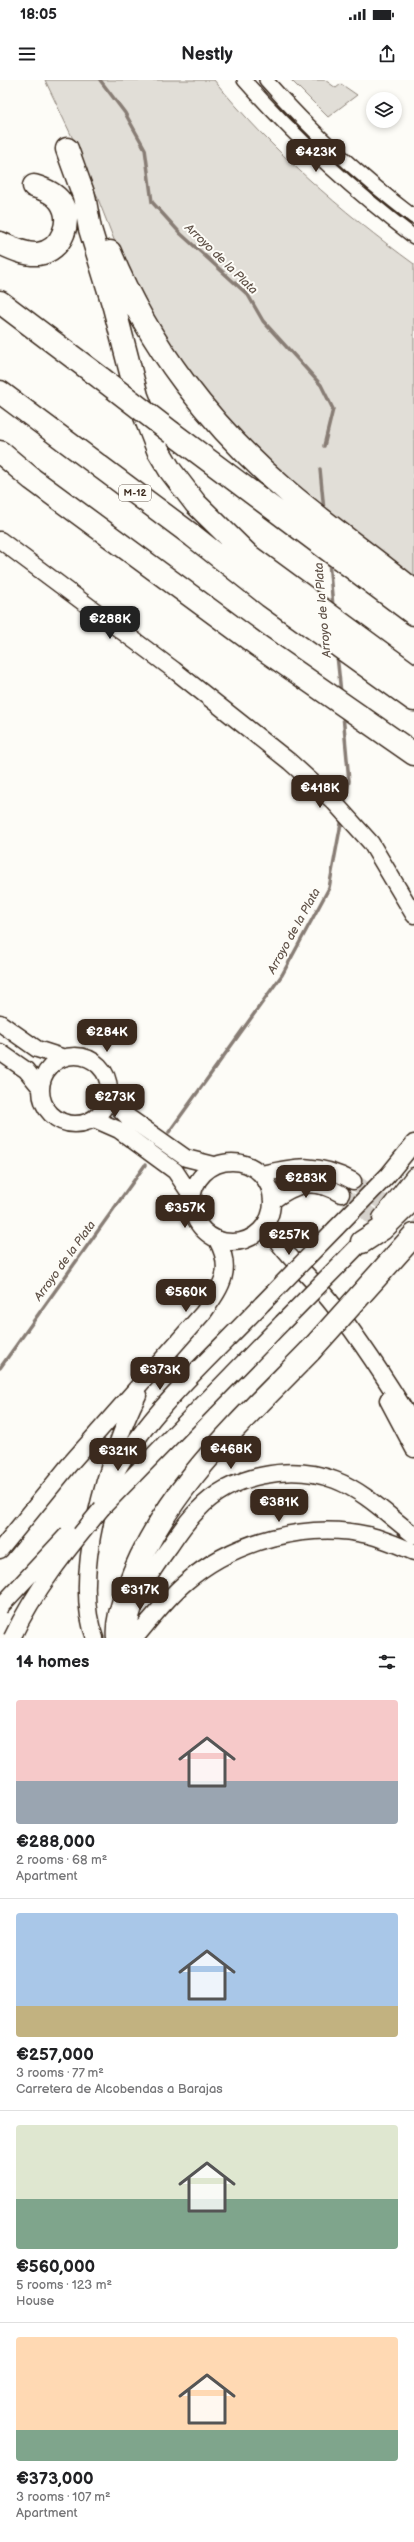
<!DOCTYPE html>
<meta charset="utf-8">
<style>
:root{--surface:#fff;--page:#f6f6f6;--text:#202124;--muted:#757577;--line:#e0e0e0;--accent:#3b2a1e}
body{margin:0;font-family:"Balsamiq Sans",sans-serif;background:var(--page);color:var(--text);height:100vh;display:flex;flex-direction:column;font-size:15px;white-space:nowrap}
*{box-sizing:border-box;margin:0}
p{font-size:13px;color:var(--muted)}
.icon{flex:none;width:22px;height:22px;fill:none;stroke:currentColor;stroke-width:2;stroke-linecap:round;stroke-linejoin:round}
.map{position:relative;height:1558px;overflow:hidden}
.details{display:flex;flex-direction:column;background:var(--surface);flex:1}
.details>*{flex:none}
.tools{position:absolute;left:366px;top:12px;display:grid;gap:8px}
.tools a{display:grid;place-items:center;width:36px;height:36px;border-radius:50%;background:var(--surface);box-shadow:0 2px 6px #0003;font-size:20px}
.price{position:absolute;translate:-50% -34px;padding:0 9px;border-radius:8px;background:var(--accent);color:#fff;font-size:13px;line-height:26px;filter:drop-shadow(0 1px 2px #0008)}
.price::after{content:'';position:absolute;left:50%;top:24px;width:12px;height:9px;margin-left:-6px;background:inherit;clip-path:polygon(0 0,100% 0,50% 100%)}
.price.on{background:#222;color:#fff}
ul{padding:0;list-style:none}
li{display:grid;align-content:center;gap:8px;height:212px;padding:0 16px}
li+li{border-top:1px solid var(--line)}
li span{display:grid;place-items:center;height:124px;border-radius:4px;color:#555}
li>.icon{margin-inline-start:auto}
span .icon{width:72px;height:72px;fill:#fffc;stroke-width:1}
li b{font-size:17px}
h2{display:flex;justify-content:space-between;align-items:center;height:48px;padding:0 16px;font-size:17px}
.status{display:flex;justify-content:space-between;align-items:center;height:28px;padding:0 20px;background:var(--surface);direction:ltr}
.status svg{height:11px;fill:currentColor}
header{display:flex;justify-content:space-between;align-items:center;height:52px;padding:0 16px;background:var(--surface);font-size:18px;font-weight:700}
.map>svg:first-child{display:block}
</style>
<div class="status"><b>18:05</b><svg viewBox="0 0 49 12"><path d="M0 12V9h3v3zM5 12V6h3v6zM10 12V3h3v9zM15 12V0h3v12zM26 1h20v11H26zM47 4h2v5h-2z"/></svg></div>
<header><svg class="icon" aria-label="menu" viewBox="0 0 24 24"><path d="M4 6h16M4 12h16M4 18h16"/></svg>Nestly<svg class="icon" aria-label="share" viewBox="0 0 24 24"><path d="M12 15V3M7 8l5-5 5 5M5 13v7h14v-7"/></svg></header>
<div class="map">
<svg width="414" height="1558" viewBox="0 0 414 1558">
<rect width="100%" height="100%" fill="#fdfcf7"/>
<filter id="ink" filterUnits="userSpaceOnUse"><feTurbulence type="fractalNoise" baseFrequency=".025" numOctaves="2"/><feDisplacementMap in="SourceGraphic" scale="8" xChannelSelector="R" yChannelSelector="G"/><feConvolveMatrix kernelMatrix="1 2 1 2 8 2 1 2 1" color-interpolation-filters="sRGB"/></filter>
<g filter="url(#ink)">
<path fill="#e1ded7" stroke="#8e847a" d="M45,0H214C271,70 341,131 414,184V497L262,379L193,301L129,198L82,78Z
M291,0H325L336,8L341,4L357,15L328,37Z"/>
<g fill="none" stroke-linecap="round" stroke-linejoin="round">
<path stroke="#887d74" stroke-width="3.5" d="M100,0L125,33L145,69L152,122L181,154L248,215L263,241L321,305L333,329L324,366
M320,389L324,431
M329,481L333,527
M337,575L341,613
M343,635L349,701L344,726
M169,1052L282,895L329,808L342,738
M0,1288L145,1085"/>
<path stroke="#d6d2cc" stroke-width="16" stroke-dasharray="16 8" stroke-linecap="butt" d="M353,1101L414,1145
M341,1114L414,1167"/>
<g stroke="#3b2a1e" stroke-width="16">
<path id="minor" d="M244,0C296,59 352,110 414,157
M266,0C311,51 360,96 414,137"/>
</g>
<g stroke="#3b2a1e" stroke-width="19">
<path id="tertiary" d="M0,460L174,590L290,682L333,721L371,763L414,835
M0,943L37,969L62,977
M0,972L26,990L40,1007
M41 1010a34 34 0 1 1 68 0a34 34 0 1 1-68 0Z
M109,1018L128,1037L186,1078L214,1085
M94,1039L119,1050L175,1091L191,1115
M192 1122a40 40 0 1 1 80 0a40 40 0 1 1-80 0Z
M261,1094C299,1086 318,1082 353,1101
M272,1121C296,1103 314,1098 341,1114
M381,1138L414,1096
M266,1144C284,1176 312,1197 334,1226C363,1264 389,1304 414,1345
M336,1148L388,1095L414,1063
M388,1320L414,1369
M111,1402C141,1338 213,1276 262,1224
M102,1428L282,1243
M0,1470L69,1385L203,1233C221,1207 234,1191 217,1160
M95,1558C70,1496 109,1373 138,1315
M128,1558C129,1523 150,1493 170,1466C178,1454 187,1441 198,1430C230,1395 291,1383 335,1400C364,1411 390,1437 414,1455
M135,1558C151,1539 167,1518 186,1502C233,1461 308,1441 368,1455C384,1459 400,1466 414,1472"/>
</g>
<g stroke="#3b2a1e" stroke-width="25">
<path id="motorway" d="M67,69L84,116L90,149L114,227L137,316L158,370L170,390L196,424L248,475L414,597
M0,163C11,168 25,175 38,174C62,171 74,140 60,121C54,113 44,109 34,106
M110,172C148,265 211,347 288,412C329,447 373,477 414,511
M0,222L102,299
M0,312L193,456L269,516L414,620
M172,353L414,534
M0,372L32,399L256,564L414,674
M362,1162L382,1149L414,1118
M381,1192L414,1155
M118,1558C116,1542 123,1523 128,1508C162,1412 241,1342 310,1271"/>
</g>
<use href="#minor" stroke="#fdfcf7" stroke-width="13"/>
<use href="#tertiary" stroke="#fdfcf7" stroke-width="16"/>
<use href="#motorway" stroke="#fdfcf7" stroke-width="22"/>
<g stroke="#3b2a1e" stroke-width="19" stroke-linecap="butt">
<path id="tertiary-bridge" d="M262,1224L336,1148
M282,1243L357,1167
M0,1527L68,1454
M12,1558C35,1509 68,1469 102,1428"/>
</g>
<g stroke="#3b2a1e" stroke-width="25" stroke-linecap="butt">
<path id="motorway-bridge" d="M102,299L172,353
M310,1271L381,1192"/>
</g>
<use href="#tertiary-bridge" stroke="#fdfcf7" stroke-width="16"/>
<use href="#motorway-bridge" stroke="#fdfcf7" stroke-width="22"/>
</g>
</g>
<g text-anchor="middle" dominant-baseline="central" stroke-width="4" stroke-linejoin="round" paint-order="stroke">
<rect fill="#fdfcf7" stroke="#75695f" stroke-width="1" x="119" y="405" width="32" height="16" rx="3"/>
<g font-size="10" font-weight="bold" fill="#3b2a1e">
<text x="135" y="413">M-12</text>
</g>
<g font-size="12" font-style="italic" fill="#615349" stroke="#fdfcf7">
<text transform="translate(221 179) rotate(44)">Arroyo de la Plata</text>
<text transform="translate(323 530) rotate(-95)">Arroyo de la Plata</text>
<text transform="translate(294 851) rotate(-61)">Arroyo de la Plata</text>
<text transform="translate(65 1181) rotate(-54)">Arroyo de la Plata</text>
</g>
</g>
</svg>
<div class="tools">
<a><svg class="icon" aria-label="layers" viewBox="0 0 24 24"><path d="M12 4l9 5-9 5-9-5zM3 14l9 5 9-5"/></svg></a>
</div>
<b class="price" style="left:316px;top:93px">€423K</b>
<b class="price on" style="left:110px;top:560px">€288K</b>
<b class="price" style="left:320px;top:729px">€418K</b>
<b class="price" style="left:107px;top:973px">€284K</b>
<b class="price" style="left:115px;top:1038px">€273K</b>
<b class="price" style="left:306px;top:1119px">€283K</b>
<b class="price" style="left:185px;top:1149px">€357K</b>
<b class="price" style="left:289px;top:1176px">€257K</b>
<b class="price" style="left:186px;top:1233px">€560K</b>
<b class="price" style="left:160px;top:1311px">€373K</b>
<b class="price" style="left:231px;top:1390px">€468K</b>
<b class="price" style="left:118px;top:1392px">€321K</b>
<b class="price" style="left:279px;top:1443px">€381K</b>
<b class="price" style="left:140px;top:1531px">€317K</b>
</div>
<section class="details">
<h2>14 homes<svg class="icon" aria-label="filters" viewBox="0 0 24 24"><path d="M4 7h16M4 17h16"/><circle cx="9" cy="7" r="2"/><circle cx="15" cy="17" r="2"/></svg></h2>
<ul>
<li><span style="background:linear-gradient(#f6c9c9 65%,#9aa5b1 0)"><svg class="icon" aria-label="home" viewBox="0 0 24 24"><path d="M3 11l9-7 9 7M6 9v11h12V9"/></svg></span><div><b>€288,000</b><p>2 rooms · 68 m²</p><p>Apartment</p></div></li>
<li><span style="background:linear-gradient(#a9c7e8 75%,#c2b280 0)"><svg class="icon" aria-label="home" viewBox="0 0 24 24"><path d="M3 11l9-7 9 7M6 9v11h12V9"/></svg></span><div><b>€257,000</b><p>3 rooms · 77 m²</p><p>Carretera de Alcobendas a Barajas</p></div></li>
<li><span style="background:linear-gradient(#dfe7d0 60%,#7fa58c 0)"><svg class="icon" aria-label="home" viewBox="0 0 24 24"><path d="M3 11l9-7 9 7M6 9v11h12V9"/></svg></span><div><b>€560,000</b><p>5 rooms · 123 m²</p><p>House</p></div></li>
<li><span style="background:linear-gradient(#ffd9b3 75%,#7fa58c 0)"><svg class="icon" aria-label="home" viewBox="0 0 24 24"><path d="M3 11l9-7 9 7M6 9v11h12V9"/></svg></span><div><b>€373,000</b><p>3 rooms · 107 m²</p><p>Apartment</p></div></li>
</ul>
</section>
